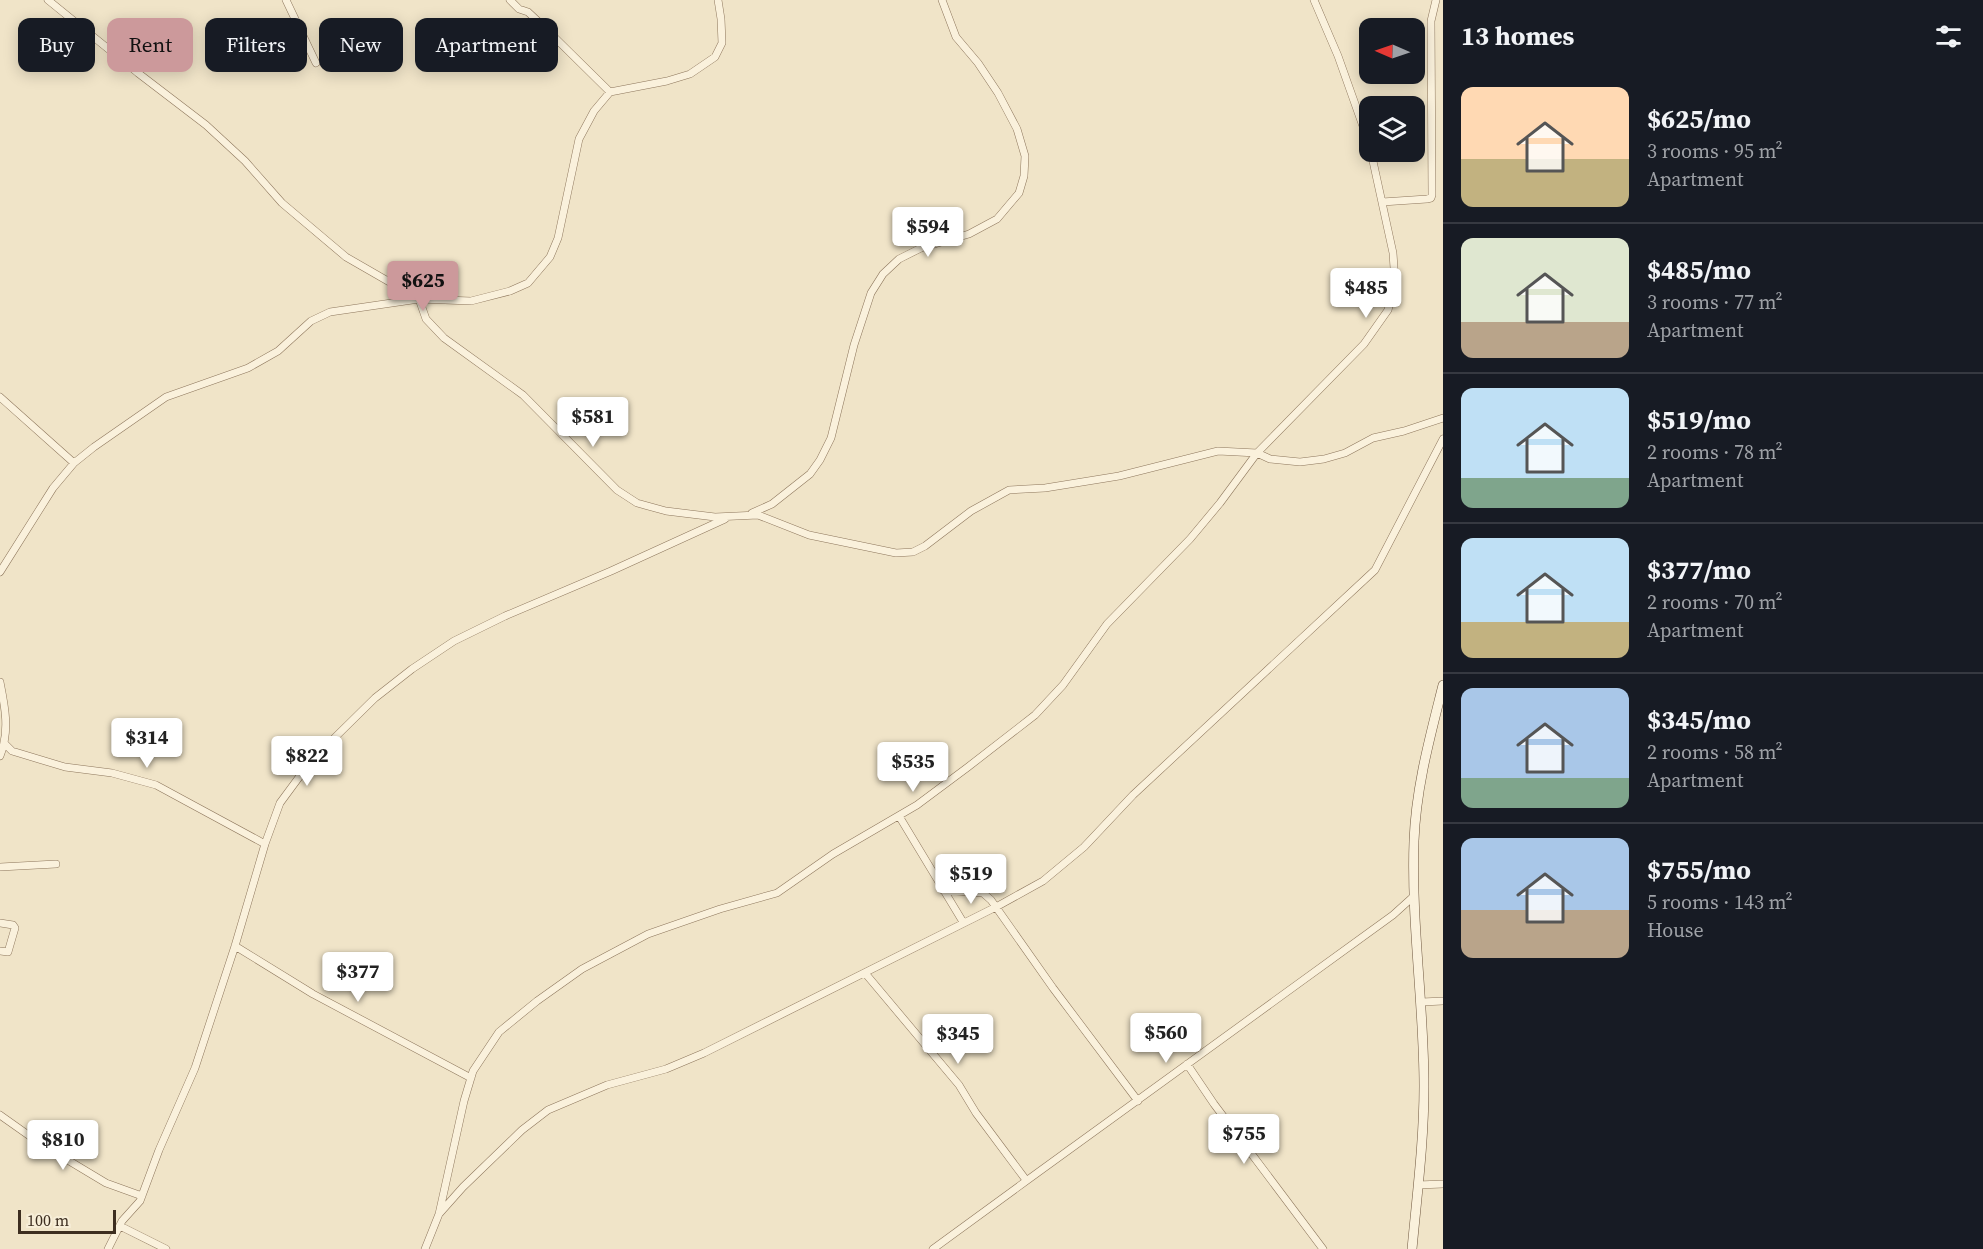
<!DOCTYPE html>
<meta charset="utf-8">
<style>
:root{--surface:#171b24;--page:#20242c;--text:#f1f3f6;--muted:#9ea1a6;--line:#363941;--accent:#cc999b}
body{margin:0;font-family:"Source Serif 4",serif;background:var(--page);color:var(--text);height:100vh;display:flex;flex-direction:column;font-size:22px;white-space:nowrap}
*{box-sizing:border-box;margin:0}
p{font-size:20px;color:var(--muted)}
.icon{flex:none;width:33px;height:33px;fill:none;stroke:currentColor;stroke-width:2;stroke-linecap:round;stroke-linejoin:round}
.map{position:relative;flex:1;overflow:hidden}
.panel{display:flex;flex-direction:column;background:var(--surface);width:540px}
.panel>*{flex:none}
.top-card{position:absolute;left:18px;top:18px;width:570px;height:54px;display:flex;gap:12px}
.needle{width:39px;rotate:272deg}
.tools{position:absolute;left:1359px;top:18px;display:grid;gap:12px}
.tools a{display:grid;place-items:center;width:66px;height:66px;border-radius:12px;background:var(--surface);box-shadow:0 3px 15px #0003;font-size:30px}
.scale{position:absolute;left:18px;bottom:15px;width:98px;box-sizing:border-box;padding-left:6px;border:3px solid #3d2e20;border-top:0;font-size:16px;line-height:21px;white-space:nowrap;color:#3d2e20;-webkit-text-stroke:4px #f7eed8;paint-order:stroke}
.price{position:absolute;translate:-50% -51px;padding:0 14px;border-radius:6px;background:#fff;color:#222;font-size:20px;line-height:39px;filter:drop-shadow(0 2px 3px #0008)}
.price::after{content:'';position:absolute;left:50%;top:36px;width:18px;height:14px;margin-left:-9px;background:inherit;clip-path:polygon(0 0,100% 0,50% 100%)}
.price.active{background:var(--accent);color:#111}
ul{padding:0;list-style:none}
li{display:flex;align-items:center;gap:18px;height:150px;padding:0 18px}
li+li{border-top:2px solid var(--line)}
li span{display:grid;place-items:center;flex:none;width:168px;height:120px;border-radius:12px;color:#555}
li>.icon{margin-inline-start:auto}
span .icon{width:72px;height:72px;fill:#fffc;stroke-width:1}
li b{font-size:26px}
h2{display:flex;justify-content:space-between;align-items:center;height:72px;padding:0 18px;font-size:26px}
.chip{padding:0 21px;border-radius:12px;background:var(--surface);box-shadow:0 3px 15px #0003;font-size:21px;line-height:54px}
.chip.active{background:var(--accent);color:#111}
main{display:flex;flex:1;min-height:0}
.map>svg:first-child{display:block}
</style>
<main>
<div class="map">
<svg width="1443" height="1249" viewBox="0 0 1443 1249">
<rect width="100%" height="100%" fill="#f0e4c8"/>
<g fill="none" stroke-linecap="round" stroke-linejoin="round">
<g stroke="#8d765c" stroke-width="8">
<path id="street" d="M48,0L138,73L206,125L245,161L282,203L346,257L419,299L426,319L444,338L523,395L617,490L637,503L666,511L715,517L758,515L809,535L896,553L913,552L925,546L971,511L1009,490L1045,488L1119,476L1218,451L1257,453L1364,344L1388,310L1395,283L1393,253L1371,152
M286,0L316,63
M510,0L519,9L528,12L542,25L610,92
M1314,0L1338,56L1370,146
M1382,202L1427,199L1431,198L1432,195L1431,21L1436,0
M0,397L74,463
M752,513L772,504L810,474L820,460L831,438L854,345L871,293L883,274L899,259L921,248L969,234L997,219L1019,193L1024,176L1025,156L1017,129L998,93L978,63L956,37L942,0
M0,572L53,488L74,463L94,447L166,397L248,368L278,351L311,321L330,312L419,299L471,301L510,291L528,283L550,257L558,238L579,139L594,111L610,92L667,81L690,74L715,57L722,43L721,19L718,0
M0,682C5,707 10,731 0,756
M5,744L12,751L65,767L112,773L156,785L265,844
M899,816L963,922
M0,867L56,864
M943,890L983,893L991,900L1053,988L1138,1101
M0,923L13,925L15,928L8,952L0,951
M235,946L313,994L471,1078
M865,973L959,1085L976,1113L1026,1180
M1422,1002L1443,1001
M1187,1064L1214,1104L1323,1249
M0,1115L41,1144L106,1183L142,1196
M1418,1185L1443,1184
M439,1214L464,1101L473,1071L499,1032L537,1001L582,969L648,934L720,909L777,893L833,854L917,805L968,767L1035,715L1063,685L1107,624L1190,539L1220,503L1257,453L1270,459L1300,462L1324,459L1345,453L1373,438L1404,431L1443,418
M120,1226L166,1249
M108,1249L122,1221L140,1201L159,1150L195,1068L235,946L265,844L280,803L311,761L375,698L412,669L454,641L505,616L611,571L725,519
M425,1249L439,1214L463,1187L522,1130L548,1110L607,1085L666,1069L704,1053L996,907L1043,881L1084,847L1133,795L1375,570L1443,439
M933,1249C1086,1137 1240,1026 1393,915L1414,896"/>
</g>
<g stroke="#6f573f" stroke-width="10">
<path id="secondary" d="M1412,1249C1417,1195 1424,1141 1424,1086C1424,1004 1411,923 1414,841C1416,787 1430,737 1443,685"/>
</g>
<use href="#street" stroke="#faf1dc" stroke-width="7"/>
<use href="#secondary" stroke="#faf1dc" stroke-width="9"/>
</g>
</svg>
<div class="tools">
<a><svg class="needle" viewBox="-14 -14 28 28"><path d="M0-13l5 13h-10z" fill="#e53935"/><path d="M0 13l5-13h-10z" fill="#9ea1a6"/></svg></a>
<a><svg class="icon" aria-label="layers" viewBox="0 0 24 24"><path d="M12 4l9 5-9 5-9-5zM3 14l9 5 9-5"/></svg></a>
</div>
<div class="scale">100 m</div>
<b class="price" style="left:928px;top:258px">$594</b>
<b class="price active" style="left:423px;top:312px">$625</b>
<b class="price" style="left:1366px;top:319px">$485</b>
<b class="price" style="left:593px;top:448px">$581</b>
<b class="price" style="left:147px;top:769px">$314</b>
<b class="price" style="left:307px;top:787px">$822</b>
<b class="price" style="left:913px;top:793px">$535</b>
<b class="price" style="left:971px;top:905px">$519</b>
<b class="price" style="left:358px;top:1003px">$377</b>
<b class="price" style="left:1166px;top:1064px">$560</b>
<b class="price" style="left:958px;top:1065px">$345</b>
<b class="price" style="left:1244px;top:1165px">$755</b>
<b class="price" style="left:63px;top:1171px">$810</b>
<div class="top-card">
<a class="chip">Buy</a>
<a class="chip active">Rent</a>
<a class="chip">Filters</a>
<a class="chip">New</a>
<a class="chip">Apartment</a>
</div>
</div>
<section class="panel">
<h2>13 homes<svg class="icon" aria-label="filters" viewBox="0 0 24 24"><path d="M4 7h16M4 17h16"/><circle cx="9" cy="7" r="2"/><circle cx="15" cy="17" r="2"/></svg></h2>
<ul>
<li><span style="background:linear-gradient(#ffd9b3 60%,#c2b280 0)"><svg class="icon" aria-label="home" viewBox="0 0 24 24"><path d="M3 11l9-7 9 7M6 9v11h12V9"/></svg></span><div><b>$625/mo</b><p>3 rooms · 95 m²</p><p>Apartment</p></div></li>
<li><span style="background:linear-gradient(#dfe7d0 70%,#b9a48a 0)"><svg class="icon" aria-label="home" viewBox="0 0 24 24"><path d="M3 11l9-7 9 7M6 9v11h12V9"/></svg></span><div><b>$485/mo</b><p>3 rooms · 77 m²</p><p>Apartment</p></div></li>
<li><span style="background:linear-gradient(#bfe0f5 75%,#7fa58c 0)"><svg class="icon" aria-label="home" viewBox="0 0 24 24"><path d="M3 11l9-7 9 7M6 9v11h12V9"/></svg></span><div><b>$519/mo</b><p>2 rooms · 78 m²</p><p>Apartment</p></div></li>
<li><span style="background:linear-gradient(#bfe0f5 70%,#c2b280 0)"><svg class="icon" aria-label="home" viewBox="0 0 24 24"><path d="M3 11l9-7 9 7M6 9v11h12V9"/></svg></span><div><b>$377/mo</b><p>2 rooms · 70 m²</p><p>Apartment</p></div></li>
<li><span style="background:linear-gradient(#a9c7e8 75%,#7fa58c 0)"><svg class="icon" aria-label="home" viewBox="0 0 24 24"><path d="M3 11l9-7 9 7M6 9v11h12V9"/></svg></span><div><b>$345/mo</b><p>2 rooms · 58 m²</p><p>Apartment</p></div></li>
<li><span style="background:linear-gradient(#a9c7e8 60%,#b9a48a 0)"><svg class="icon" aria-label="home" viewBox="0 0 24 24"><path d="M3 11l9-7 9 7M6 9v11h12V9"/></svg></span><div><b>$755/mo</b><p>5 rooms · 143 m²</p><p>House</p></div></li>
</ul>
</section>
</main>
